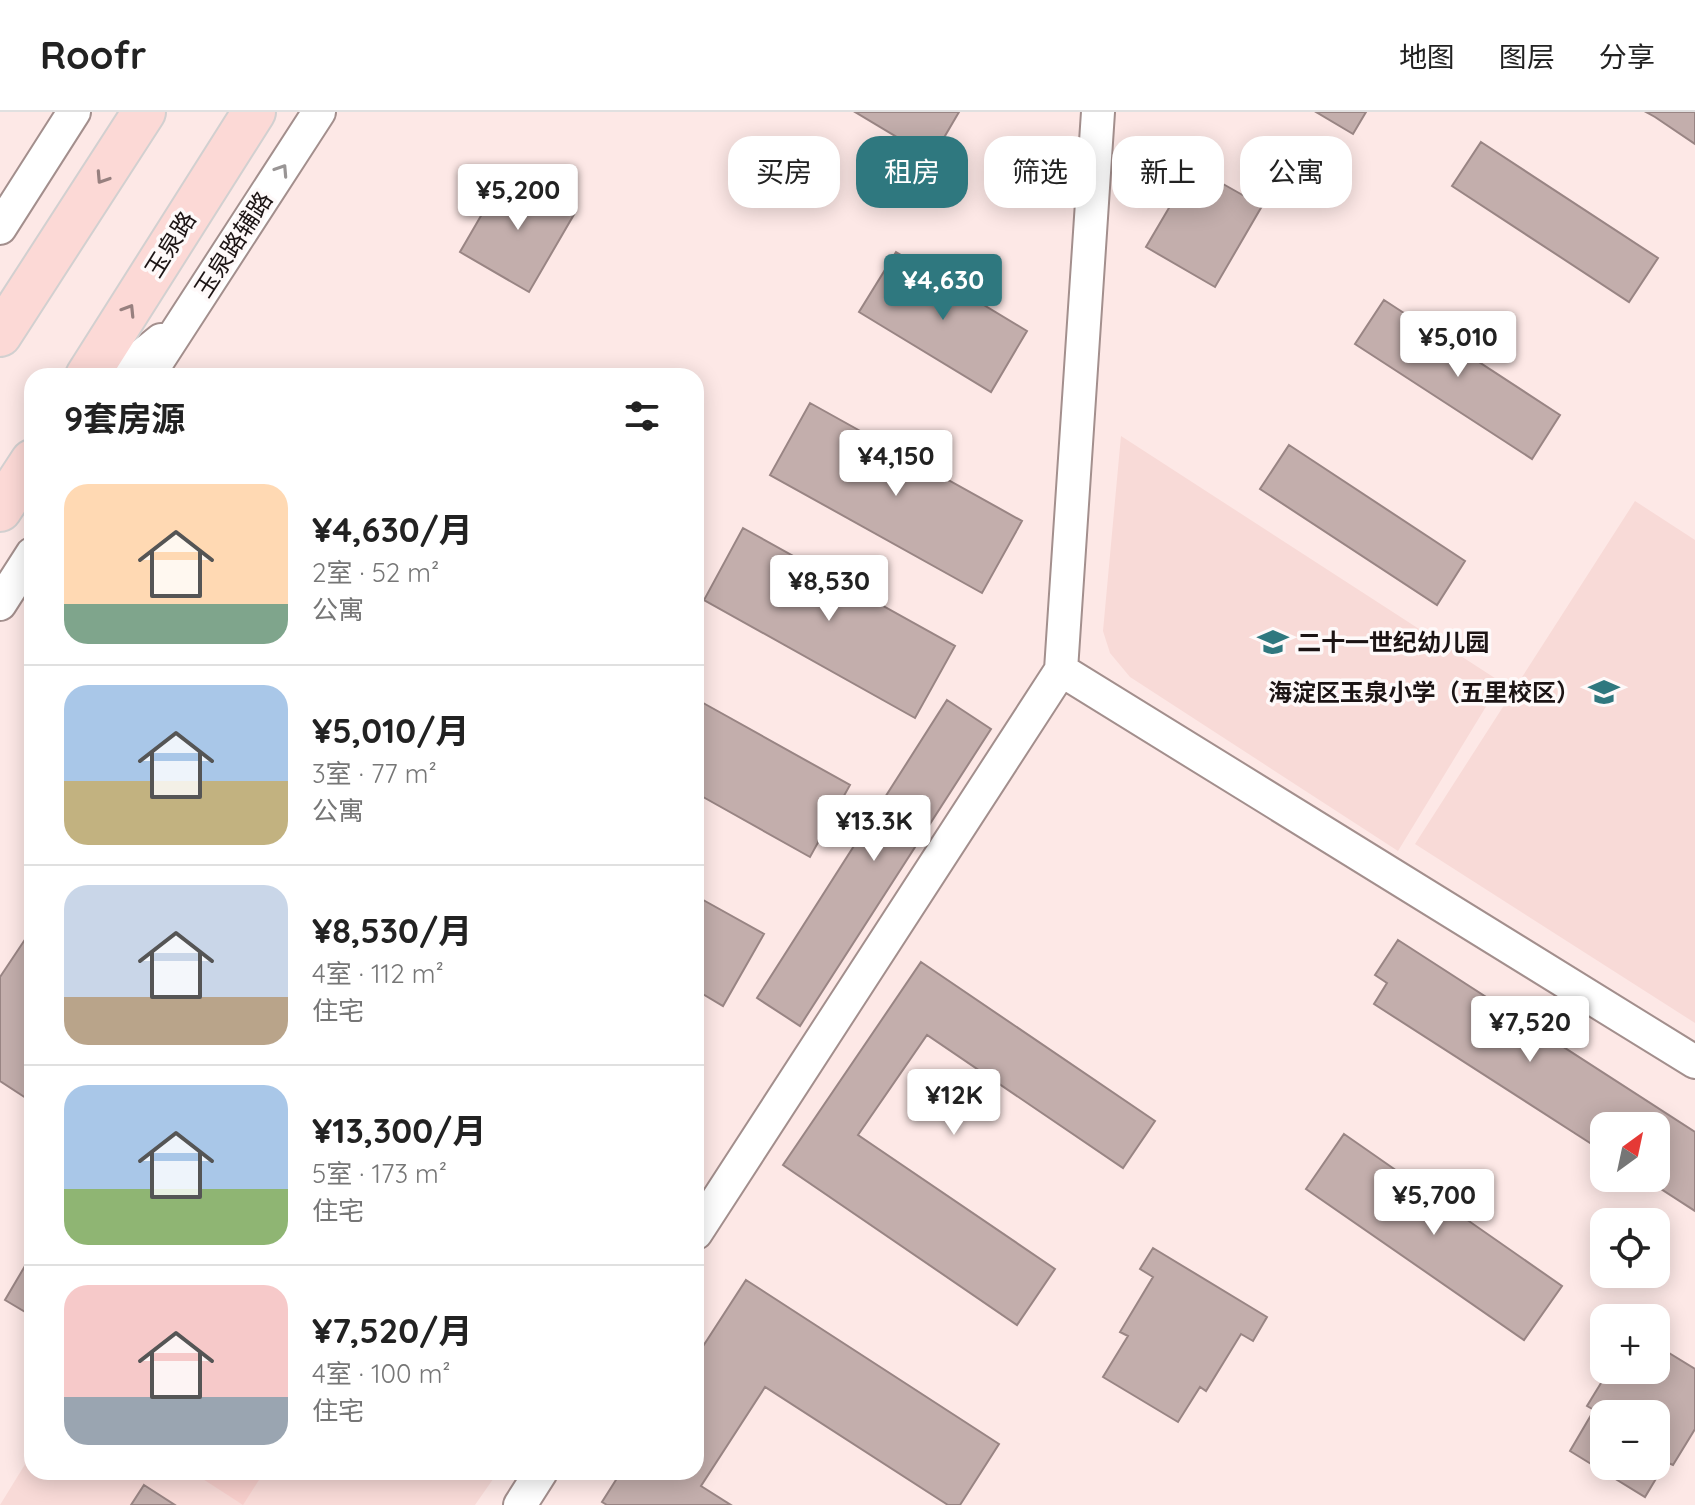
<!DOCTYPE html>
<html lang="zh">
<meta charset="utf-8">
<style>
:root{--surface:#fff;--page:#f6f6f6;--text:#222;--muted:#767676;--line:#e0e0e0;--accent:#2f787f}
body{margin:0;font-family:Quicksand,"Noto Sans SC",sans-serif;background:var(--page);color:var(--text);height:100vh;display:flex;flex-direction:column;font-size:30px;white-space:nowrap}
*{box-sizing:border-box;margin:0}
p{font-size:26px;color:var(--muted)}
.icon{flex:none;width:44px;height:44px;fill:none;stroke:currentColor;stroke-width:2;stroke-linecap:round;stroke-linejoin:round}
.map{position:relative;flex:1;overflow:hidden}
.side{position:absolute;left:24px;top:256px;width:680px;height:1112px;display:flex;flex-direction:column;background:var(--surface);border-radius:24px;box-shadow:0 4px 20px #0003}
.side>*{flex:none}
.banner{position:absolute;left:728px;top:24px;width:760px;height:72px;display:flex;gap:16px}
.needle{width:52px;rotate:33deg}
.controls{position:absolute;left:1590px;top:1000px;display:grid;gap:16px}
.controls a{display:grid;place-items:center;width:80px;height:80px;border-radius:16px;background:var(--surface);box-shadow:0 4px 20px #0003;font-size:40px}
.price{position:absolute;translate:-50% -68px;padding:0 18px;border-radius:8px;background:#fff;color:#222;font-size:26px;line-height:52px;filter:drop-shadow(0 2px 4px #0008)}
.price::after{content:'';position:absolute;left:50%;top:48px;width:24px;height:18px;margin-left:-12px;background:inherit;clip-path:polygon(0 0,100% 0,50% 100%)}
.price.selected{background:var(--accent);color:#fff}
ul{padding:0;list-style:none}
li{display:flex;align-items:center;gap:24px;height:200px;padding:0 40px}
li+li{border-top:2px solid var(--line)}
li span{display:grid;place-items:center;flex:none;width:224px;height:160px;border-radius:24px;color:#555}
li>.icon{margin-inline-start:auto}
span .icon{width:96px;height:96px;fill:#fffc;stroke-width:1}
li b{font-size:34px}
h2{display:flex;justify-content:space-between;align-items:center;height:96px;padding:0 40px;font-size:34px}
.chip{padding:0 28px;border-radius:24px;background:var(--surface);box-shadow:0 4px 20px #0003;font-size:28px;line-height:72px}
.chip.selected{background:var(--accent);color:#fff}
header{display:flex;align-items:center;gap:48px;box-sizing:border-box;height:112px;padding:0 40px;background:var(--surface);border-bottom:2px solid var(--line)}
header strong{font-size:38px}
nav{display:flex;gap:44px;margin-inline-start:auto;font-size:28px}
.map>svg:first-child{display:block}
</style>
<header>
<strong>Roofr</strong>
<nav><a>地图</a><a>图层</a><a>分享</a></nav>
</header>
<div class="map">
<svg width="1695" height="1393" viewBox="0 0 1695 1393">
<rect width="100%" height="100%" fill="#fde8e6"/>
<path fill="#f8dad7" d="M1121,324L1501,570L1398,739L1130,565L1110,541L1103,519Z
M1635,389L1695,428V911L1415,732Z
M32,1341V1360H498L475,1393H0Z"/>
<path fill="#f7cecb" d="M192,1360H264L243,1393Z"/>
<path fill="#c3aeac" stroke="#998584" stroke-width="2" fill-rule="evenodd" d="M855,0H959L932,46Z
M1316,0H1366L1353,22Z
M1646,0H1695V32L1655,5Z
M1481,30L1658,146L1629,190L1452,74Z
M1193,55L1262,94L1215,175L1146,135Z
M507,59L576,99L529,180L460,140Z
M896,140L1027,219L991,280L859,200Z
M1384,188L1560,303L1532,347L1355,232Z
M810,291L1022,409L982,481L770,363Z
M1289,333L1465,449L1437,493L1260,377Z
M743,416L955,534L915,606L704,488Z
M696,587L850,673L810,745L696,681Z
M947,588L991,617L800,914L757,886Z
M696,784L764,822L723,894L696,878Z
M32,817V990L0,969V865Z
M1398,828L1695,1020V1099L1644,1066H1656V1014H1604V1040L1374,892L1387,871L1375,863Z
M921,850L1155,1009L1123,1056L927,923L858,1023L1055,1157L1017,1213L783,1053Z
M1344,1022L1562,1174L1524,1228L1306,1077Z
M1153,1136L1267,1205L1253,1229L1241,1222L1206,1279L1200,1275L1178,1310L1103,1265L1128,1224L1120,1220L1153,1165L1140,1157Z
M32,1142V1204L5,1188Z
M746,1168L999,1332L960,1393H948L765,1275L701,1374L731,1393H607L602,1390L621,1360H696V1245Z
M1656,1233L1695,1257V1317L1673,1353L1666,1350L1645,1385L1570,1339L1594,1298L1587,1294L1609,1258H1656ZM1604,1302H1656V1354H1604Z
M144,1373L175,1393H131Z"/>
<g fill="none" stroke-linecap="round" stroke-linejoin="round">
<g stroke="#a38f8d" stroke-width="36">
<path id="minor" d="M0,116L74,0
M117,264L161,228
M148,264L319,0
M0,492L32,442
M1061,558L1695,950
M696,1121L1061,558L1098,0
M520,1393L541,1360"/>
</g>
<g stroke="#d2d0d0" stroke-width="46">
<path id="major" d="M0,223L144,0
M87,264L254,0
M0,398L32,349"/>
</g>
<use href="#minor" stroke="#fff" stroke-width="32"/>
<use href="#major" stroke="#fcd9d6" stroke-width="42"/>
</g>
<defs><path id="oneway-chevron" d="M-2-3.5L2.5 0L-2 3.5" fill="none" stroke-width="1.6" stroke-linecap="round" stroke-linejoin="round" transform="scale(2)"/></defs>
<use stroke="#999595" href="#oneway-chevron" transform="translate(282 58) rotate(-57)"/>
<g stroke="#97807f">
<use href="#oneway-chevron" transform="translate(102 66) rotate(123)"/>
<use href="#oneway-chevron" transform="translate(129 198) rotate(-58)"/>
</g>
<defs>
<g id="school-bare" transform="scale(2.4)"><path d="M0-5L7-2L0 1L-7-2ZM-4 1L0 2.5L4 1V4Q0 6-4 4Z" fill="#2f787f" stroke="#fef9f9" stroke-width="2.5" paint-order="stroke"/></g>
</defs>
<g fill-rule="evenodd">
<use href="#school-bare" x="1273" y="530"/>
<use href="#school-bare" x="1604" y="580"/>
</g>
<g text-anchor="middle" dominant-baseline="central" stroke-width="7" stroke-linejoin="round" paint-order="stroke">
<g font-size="24" fill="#1c1414" stroke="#fef9f9">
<text transform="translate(170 132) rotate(-58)">玉泉路</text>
<text transform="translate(233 132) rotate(-57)">玉泉路辅路</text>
</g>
<g font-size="24" font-weight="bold" fill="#1c1414" stroke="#fef9f9" text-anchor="start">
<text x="1297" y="530">二十一世纪幼儿园</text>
<text x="1580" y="580" text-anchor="end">海淀区玉泉小学（五里校区）</text>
</g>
</g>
</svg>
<div class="controls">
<a><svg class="needle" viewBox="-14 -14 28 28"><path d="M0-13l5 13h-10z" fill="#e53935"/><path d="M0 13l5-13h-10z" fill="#767676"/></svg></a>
<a><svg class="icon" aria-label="locate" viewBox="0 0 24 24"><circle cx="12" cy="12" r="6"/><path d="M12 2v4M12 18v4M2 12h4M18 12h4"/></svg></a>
<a>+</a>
<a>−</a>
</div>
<b class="price" style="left:518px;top:120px">¥5,200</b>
<b class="price selected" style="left:943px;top:210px">¥4,630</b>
<b class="price" style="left:1458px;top:267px">¥5,010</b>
<b class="price" style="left:896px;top:386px">¥4,150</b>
<b class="price" style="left:829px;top:511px">¥8,530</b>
<b class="price" style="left:874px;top:751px">¥13.3K</b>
<b class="price" style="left:1530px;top:952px">¥7,520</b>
<b class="price" style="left:954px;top:1025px">¥12K</b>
<b class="price" style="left:1434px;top:1125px">¥5,700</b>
<div class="banner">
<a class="chip">买房</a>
<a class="chip selected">租房</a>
<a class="chip">筛选</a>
<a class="chip">新上</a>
<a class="chip">公寓</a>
</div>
<section class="side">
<h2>9套房源<svg class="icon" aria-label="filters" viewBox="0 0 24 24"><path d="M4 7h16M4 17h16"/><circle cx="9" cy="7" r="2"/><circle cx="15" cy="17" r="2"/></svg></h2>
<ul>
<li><span style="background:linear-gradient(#ffd9b3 75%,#7fa58c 0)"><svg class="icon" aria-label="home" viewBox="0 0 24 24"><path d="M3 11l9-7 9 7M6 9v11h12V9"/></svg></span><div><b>¥4,630/月</b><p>2室 · 52 m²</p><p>公寓</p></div></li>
<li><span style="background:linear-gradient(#a9c7e8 60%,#c2b280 0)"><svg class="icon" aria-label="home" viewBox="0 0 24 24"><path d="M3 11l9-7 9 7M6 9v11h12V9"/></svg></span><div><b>¥5,010/月</b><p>3室 · 77 m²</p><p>公寓</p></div></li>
<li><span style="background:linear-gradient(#c9d6e8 70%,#b9a48a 0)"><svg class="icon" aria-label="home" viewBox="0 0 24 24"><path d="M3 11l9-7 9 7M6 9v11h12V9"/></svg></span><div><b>¥8,530/月</b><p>4室 · 112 m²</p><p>住宅</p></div></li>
<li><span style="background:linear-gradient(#a9c7e8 65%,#8fb573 0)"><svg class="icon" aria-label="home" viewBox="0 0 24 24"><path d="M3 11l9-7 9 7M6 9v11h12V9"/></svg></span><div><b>¥13,300/月</b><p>5室 · 173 m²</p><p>住宅</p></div></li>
<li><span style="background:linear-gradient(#f6c9c9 70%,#9aa5b1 0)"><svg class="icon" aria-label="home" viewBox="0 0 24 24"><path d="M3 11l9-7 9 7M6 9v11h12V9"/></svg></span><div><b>¥7,520/月</b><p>4室 · 100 m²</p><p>住宅</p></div></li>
</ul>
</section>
</div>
